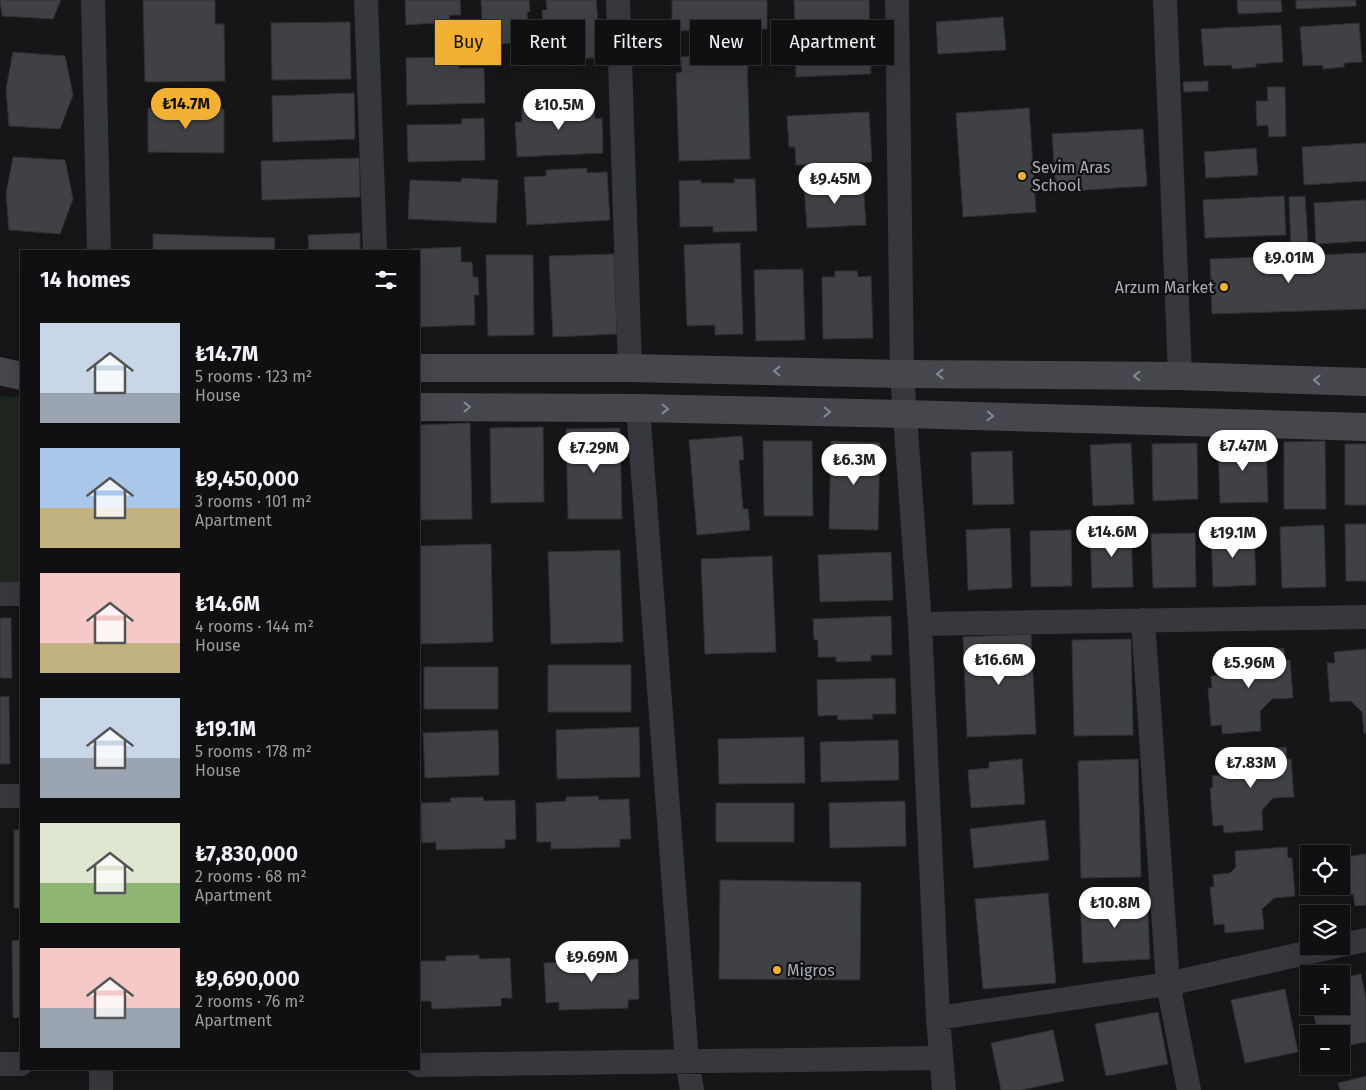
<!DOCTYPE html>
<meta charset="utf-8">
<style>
:root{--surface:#101012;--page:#19191b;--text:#f1f3f6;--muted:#9c9d9f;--line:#303032;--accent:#f2b134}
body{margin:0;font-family:"Fira Sans",sans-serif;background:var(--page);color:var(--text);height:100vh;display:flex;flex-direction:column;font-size:19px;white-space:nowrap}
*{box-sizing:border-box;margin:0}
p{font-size:16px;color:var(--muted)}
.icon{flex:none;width:28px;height:28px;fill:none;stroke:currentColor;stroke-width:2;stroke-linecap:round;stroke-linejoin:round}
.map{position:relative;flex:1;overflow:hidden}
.side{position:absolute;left:20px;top:250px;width:400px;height:820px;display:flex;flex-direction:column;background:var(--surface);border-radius:0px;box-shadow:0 5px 20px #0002,0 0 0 1px var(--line)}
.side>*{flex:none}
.hud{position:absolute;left:435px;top:20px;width:475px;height:45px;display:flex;gap:10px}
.tools{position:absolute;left:1300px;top:845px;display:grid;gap:10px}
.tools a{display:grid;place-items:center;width:50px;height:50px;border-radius:0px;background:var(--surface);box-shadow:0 5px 20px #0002,0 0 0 1px var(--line);font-size:25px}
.price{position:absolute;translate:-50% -42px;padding:0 11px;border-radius:18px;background:#fff;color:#222;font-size:16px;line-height:32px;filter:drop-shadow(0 1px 2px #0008)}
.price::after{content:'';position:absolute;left:50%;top:30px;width:15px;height:11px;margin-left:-8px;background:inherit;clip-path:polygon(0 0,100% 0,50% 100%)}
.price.current{background:var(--accent);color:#111}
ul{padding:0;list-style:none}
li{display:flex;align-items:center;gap:15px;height:125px;padding:0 20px}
li span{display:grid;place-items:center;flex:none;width:140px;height:100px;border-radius:0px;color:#555}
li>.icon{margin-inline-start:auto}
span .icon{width:60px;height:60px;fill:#fffc;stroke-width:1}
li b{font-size:21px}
h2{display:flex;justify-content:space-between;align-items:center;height:60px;padding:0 20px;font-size:21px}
.tag{padding:0 18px;border-radius:0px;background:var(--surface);box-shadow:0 5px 20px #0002,0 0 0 1px var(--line);font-size:18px;line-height:45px}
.tag.current{background:var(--accent);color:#111}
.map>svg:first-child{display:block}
</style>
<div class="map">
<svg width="1366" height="1090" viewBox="0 0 1366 1090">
<rect width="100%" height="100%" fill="#161618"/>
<path fill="#1e261f" d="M0,396L21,397V583H0Z"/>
<path fill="#404145" stroke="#303034" d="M0,0H61L53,19L2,16Z
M143,0H215V24H224L225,81L145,82Z
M405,0H460L461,15H449L450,22L406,25Z
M481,0H529L530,12H527L529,42L498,44V39L483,40Z
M546,0H596L599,30H603L605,57L550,61L549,45H544L542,10H547Z
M672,0H767V29L672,31Z
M794,0H869L871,74L796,77Z
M1237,0H1281L1282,12L1238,14Z
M1296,0H1356V6L1296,9Z
M1003,17L1006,50L938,54L936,22Z
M350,22L351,79L272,80L271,23Z
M1359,23L1362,62L1344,63V67L1323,69V65L1303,66L1300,27Z
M1281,25L1283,62L1256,64V67L1232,69V65L1204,66L1201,29Z
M728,50V56L747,55L750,159L679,161L676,73L682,72L681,57L702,56V51Z
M13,52L65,56L73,95L60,129L9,126L6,89Z
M439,57V61H459V68H484L485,103L407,105L406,58Z
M1208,81V91L1184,92L1183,82Z
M1267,87H1285L1286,136L1269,137L1268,125L1257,126L1256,101H1268Z
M354,93L355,139L273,142L272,96Z
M594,103L595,119L602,118L603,153L517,157L515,122H522V106Z
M148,108L224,109V153L148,152Z
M1029,108L1036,212L963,217L956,113Z
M869,112L872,162L796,165L795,147H789L787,116Z
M484,118L485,160L408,162L407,125L462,124L461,119Z
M1143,129L1147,186L1056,192L1052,134Z
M1366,143V181L1304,185L1302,147Z
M1256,148L1258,175L1206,178L1204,152Z
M13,157L65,160L73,199L60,234L9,230L6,194Z
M359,158L360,197L262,200L261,161Z
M587,168V173L607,172L610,220L527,225L524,177L546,176V170Z
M462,178L498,180L496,223L408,219L410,180L461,182Z
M734,179H755L757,231L713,232V226L680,227L679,181L701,180V183H735Z
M863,181L866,225L807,228L804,185Z
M1284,196L1286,235L1205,238L1203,200Z
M1305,196L1308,245L1291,246L1289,197Z
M1366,200V241L1316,244L1314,203Z
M360,233V251H309L308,235Z
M153,234L275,238L274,251H153Z
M740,243L743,334L715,335V325L687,326L684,245Z
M461,247V262H472L473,277H478L479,295H474L475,325L419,327V251H410V249Z
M1366,253V309L1212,314L1210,259Z
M614,254L617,334L553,337L549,256Z
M486,255H533L534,335L488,336Z
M803,269L805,340L756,341L754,270Z
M835,271H857L858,277L871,276L873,338L823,339L822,277H835Z
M470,423L472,519L421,520L419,425Z
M543,427L544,502L491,503L490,428Z
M620,428L622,519H568L566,429Z
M742,436L744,460H739L743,509H748L750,530L697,535L689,440Z
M763,441H812L813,516H764Z
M831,441L880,443L878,530L829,529Z
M1266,441L1268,502L1220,503L1218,442Z
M1325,441L1326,509H1284V442Z
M1131,443L1134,504L1093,506L1090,445Z
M1197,443L1198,499L1153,501L1152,444Z
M1345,444H1366V505H1345Z
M1012,451L1014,504L973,505L971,452Z
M1345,524H1366V581H1346Z
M1324,525L1326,587L1282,588L1280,527Z
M1010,528L1012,588L968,590L966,530Z
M1131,529L1133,587L1092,588L1090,530Z
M1071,530L1072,586L1031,587L1030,531Z
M1254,532L1256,585L1213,587L1211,533Z
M1195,533L1196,587L1153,588L1151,534Z
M491,544L493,642L421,644L419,546Z
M620,550L623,642L551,644L548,552Z
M891,552L893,600L820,602L818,555Z
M772,556L776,652L705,654L701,559Z
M891,616L892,655H871V661L836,662V657H818V640H814L813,619Z
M0,618H11L12,678H0Z
M1031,634L1036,734L967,737L963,637Z
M1131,639L1133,735L1074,736L1072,640Z
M1284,648L1285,660H1290L1293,698L1272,699L1260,711L1261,731L1222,734V725L1211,726L1208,688H1212L1211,676L1228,675L1233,669L1232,652Z
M1366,649V733H1364L1362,712L1351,701L1330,702L1327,663H1335L1334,652Z
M548,665H631V712H548Z
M424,667H498V709H424Z
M895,678L896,714H872L873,719L838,720L837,715L818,716L817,680Z
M9,696L10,764H0V697Z
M639,727L640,777L557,779L556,730Z
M498,730L499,775L425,778L423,733Z
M804,737L805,783L719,784L718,739Z
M898,740L899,780L821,782L820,742Z
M1286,747L1287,759H1291L1294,797L1273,798L1262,810L1263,830L1224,833L1223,825L1213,826L1210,788L1213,787L1212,776L1229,774L1235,768L1234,751Z
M1022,759L1025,804L971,808L968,770L989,768V762Z
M1138,759L1141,877L1081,878L1078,761Z
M598,796L599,800L629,799L631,839H620V847L551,849V842H537L536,803L566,801V797Z
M483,797L484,801L515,800L516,839L505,840V848L436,850V842L422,843L421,803L451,802L450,798Z
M905,801L906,846L830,848L829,803Z
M716,803H794V842H716Z
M1045,820L1049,860L974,868L970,829Z
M14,830H21V908H14Z
M1287,847L1288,858H1292L1295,896L1274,898L1262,909L1264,929L1225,933L1224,924L1214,925L1210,887H1214L1213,875L1230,873L1236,867L1235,851Z
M1366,854V905L1355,906L1353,894L1349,895L1345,857Z
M720,880L861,882L860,980L719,979Z
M1048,893L1056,983L983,989L975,899Z
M1147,895L1150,959L1083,963L1080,899Z
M21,940V1017L13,1018L12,941Z
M479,955V959L510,958L512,998H501V1006L432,1009L431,1001H419V961H446V956Z
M607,956V961L638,959L639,999L628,1000V1008L559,1010V1002L546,1003L544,963L574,962V958Z
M1361,974L1366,999V1042L1341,1047V1034H1318L1312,1006H1341V978Z
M1285,989L1298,1052L1245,1063L1231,1000Z
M1158,1012L1168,1064L1106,1076L1095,1024Z
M1053,1030L1064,1081L1021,1090H1001L991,1043Z
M1366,1076V1090H1340L1338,1083Z"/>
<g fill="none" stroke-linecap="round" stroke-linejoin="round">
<path stroke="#37383d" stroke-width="24" d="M93,0L99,251
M366,0L375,251
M618,0L630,368
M897,0L902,374L920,624L938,1018L944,1090
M1165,0L1180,376
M638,408L687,1061L692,1090
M0,594H21
M1143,620L1168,984L1189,1090
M920,624L1366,617
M0,796H21
M1341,945L1366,940
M938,1018L1168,984L1337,946
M0,1064H21
M419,1065L941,1058
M101,1090V1069"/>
<path stroke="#45474d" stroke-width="28" d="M419,368H630L902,374L1180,376L1366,382
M0,371L21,376
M419,407L638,408L904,414L1366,427"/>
</g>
<defs><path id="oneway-chevron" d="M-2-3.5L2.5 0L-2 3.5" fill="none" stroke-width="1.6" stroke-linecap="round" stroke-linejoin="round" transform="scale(1.25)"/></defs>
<g stroke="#858993">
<use href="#oneway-chevron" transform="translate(777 371) rotate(-179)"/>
<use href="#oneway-chevron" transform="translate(940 374) rotate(-180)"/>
<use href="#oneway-chevron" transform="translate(1137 376) rotate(-180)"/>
<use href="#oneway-chevron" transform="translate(1317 380) rotate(-178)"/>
<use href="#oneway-chevron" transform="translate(467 407)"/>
<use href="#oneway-chevron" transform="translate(665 409) rotate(1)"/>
<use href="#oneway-chevron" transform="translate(827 412) rotate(1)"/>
<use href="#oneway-chevron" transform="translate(990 416) rotate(2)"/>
</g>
<g fill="#f2b134" stroke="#111113" stroke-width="2">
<circle cx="1022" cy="176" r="5"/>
<circle cx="1224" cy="287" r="5"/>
<circle cx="777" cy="970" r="5"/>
</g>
<g text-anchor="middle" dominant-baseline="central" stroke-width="4.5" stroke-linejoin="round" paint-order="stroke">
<g font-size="16" fill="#a8adb8" stroke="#111113" text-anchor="start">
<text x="1032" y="167">Sevim Aras<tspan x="1032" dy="18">School</tspan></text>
<text x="1214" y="287" text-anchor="end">Arzum Market</text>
<text x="787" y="970">Migros</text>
</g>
</g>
</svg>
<div class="tools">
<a><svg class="icon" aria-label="locate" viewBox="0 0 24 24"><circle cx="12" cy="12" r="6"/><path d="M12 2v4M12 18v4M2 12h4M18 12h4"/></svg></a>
<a><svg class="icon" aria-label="layers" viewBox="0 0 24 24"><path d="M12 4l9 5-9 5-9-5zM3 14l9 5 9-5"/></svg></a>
<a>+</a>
<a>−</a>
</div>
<b class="price current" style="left:186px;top:130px">₺14.7M</b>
<b class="price" style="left:559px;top:131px">₺10.5M</b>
<b class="price" style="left:835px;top:205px">₺9.45M</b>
<b class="price" style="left:1289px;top:284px">₺9.01M</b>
<b class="price" style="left:1243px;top:472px">₺7.47M</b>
<b class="price" style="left:594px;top:474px">₺7.29M</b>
<b class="price" style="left:854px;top:486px">₺6.3M</b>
<b class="price" style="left:1112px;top:558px">₺14.6M</b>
<b class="price" style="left:1233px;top:559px">₺19.1M</b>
<b class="price" style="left:999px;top:686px">₺16.6M</b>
<b class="price" style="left:1249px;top:689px">₺5.96M</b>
<b class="price" style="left:1251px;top:789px">₺7.83M</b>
<b class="price" style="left:1115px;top:929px">₺10.8M</b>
<b class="price" style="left:592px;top:983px">₺9.69M</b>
<div class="hud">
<a class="tag current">Buy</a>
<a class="tag">Rent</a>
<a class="tag">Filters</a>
<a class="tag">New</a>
<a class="tag">Apartment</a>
</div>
<section class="side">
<h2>14 homes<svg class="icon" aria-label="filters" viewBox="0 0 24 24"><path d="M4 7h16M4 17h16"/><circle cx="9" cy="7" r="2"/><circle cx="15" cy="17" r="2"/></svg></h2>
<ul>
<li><span style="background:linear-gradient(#c9d6e8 70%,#9aa5b1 0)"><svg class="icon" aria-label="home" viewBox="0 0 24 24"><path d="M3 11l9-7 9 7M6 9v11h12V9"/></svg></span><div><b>₺14.7M</b><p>5 rooms · 123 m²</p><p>House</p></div></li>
<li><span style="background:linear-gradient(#a9c7e8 60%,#c2b280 0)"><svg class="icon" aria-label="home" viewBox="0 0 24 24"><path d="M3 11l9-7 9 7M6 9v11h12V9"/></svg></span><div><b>₺9,450,000</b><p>3 rooms · 101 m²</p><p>Apartment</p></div></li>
<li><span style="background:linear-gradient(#f6c9c9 70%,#c2b280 0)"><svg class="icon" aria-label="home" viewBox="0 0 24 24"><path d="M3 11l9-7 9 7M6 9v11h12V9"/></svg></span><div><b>₺14.6M</b><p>4 rooms · 144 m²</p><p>House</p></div></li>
<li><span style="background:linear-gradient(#c9d6e8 60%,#9aa5b1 0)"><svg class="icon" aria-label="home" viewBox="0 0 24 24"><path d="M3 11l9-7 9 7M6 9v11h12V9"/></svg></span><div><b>₺19.1M</b><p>5 rooms · 178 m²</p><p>House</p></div></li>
<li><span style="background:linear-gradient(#dfe7d0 60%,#8fb573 0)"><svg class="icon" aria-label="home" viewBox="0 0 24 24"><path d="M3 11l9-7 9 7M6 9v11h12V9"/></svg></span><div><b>₺7,830,000</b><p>2 rooms · 68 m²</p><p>Apartment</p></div></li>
<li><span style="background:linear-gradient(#f6c9c9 60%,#9aa5b1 0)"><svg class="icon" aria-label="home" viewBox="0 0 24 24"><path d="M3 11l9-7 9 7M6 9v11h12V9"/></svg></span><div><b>₺9,690,000</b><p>2 rooms · 76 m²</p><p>Apartment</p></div></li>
</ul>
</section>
</div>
